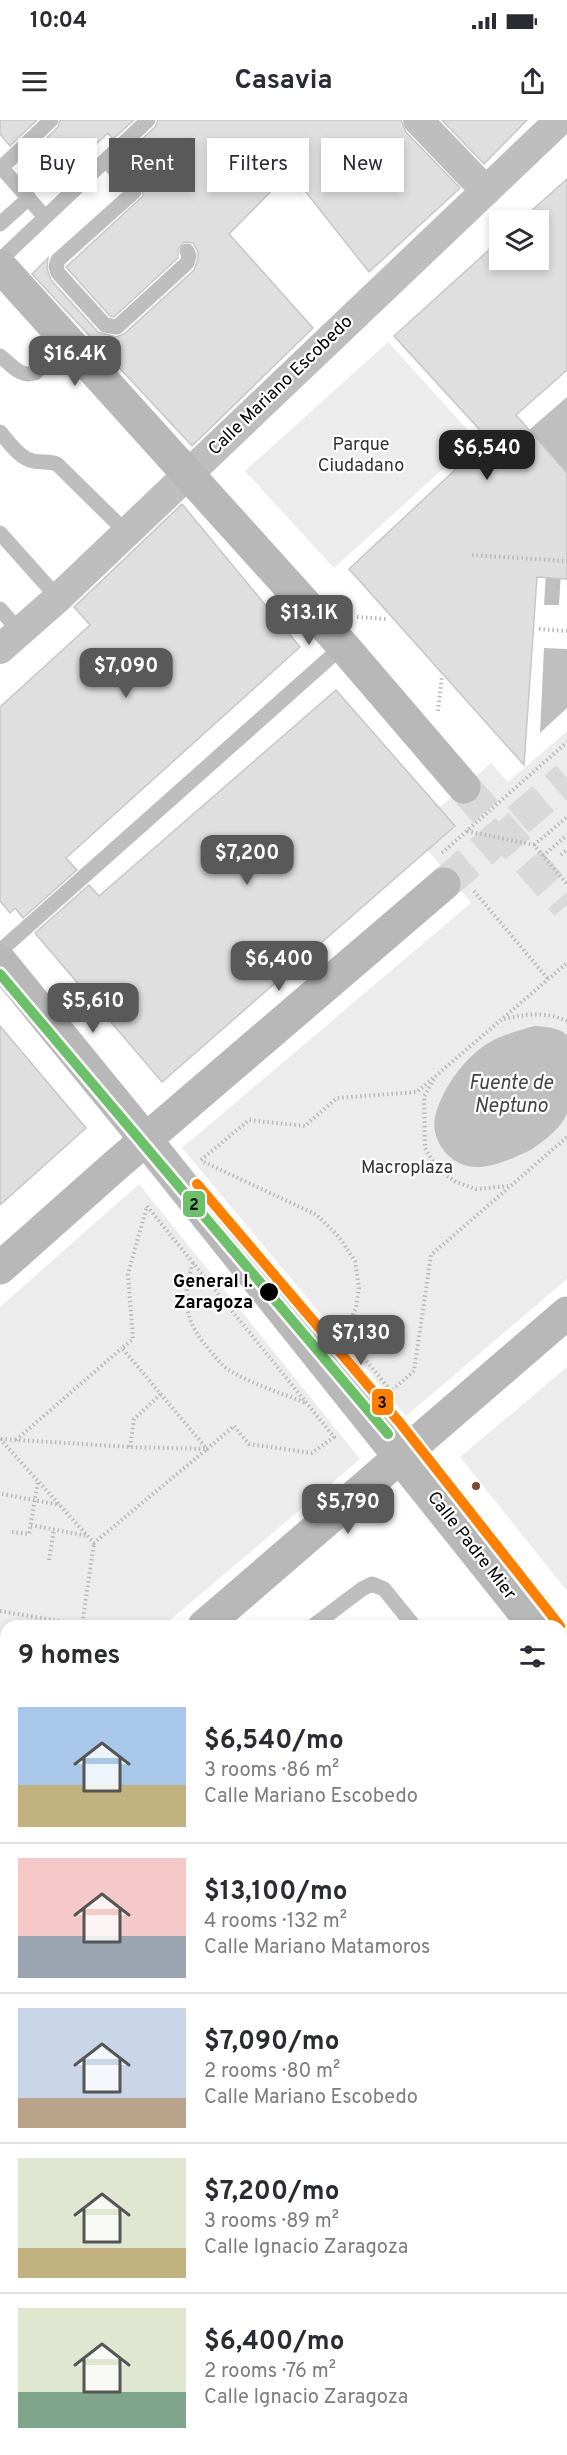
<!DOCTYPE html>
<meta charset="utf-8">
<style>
:root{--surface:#fff;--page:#f2f2f3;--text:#2b2b33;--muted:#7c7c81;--line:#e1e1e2;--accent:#595959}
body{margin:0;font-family:Overpass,sans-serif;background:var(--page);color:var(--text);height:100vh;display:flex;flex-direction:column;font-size:22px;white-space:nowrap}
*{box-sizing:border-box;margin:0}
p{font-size:20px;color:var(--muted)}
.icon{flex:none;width:33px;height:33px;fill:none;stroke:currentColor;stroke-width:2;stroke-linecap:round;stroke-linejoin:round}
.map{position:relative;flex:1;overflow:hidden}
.details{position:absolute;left:0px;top:1500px;width:567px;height:836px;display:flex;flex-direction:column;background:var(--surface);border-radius:18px 18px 0 0;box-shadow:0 3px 9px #0003}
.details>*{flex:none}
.hud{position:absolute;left:18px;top:18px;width:531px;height:54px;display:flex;gap:12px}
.fabs{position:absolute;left:489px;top:90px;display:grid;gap:12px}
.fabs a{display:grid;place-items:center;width:60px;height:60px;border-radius:0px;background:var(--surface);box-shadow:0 3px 9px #0003;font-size:30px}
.price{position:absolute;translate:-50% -51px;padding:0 14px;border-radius:12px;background:var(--accent);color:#fff;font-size:20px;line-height:39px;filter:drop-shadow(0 2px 3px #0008)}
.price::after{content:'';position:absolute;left:50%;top:36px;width:18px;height:14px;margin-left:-9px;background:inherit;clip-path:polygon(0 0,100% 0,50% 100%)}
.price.active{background:#222;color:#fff}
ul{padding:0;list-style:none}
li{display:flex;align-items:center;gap:18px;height:150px;padding:0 18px}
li+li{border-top:2px solid var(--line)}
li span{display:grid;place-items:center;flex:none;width:168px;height:120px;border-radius:0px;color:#555}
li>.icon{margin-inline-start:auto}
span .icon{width:72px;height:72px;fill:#fffc;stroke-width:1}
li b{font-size:26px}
h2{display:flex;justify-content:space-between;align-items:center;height:72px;padding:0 18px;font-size:26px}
.tag{padding:0 21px;border-radius:0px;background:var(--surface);box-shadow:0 3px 9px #0003;font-size:21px;line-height:54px}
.tag.active{background:var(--accent);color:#fff}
.status{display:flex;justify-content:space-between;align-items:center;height:42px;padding:0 30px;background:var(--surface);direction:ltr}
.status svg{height:16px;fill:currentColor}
header{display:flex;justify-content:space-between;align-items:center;height:78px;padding:0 18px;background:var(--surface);font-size:27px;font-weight:700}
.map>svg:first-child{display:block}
</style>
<div class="status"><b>10:04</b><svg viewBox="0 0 49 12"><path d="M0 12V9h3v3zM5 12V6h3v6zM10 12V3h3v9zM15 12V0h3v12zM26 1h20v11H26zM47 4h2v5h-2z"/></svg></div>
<header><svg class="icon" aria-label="menu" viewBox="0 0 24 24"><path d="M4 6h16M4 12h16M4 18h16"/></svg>Casavia<svg class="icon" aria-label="share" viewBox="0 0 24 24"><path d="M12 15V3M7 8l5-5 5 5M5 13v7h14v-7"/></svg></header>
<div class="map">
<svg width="567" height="2335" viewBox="0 0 567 2335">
<rect width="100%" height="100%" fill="#fff"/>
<path fill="#ececec" d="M388,222L476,319L334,448L245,351Z
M567,611V1159L406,1296L182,1028L471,783L428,730L455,706L439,688L491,643L508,662Z
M139,1064L360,1339L163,1506H6V1650L0,1656V1187Z
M567,1247V1471L460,1337Z"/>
<path fill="#bfbfbf" d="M567,277V353L529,310Z
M546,450L561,451L559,485H544Z
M544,528L567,529V588L540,613Z
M535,906C547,907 557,907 567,915C567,935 567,955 567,975C567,980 567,988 567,993C563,1007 537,1028 524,1033C509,1040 492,1047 476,1047C451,1047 430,1021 435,997C442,968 466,935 492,921C505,914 520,910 535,906Z"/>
<path fill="#dfdfdf" stroke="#c7c7c7" stroke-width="1.5" d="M0,0H37L10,26L0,14Z
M60,0H134L113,19L108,13L49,68L25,39L58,7Z
M158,0H401L406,12L460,68L369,152L290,52L229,114L313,208L192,326L32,154L48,138L47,149L51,160L98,212L116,217L124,214L194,150L198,139V132L193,123L184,122L178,129V138L114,197L110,196L66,147L143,76V69L134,58L140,52L126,34L155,7Z
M442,0H527L484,44Z
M567,59V250L516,295L567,353V459L537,457L524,645L349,449L488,319L394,216L500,120V140H538V100H521Z
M182,384L300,527L66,738L77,750L23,798L15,788L10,793L0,781V587L90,505L74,487Z
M336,570L455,706L162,962L35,813L89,765L99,776Z
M0,906L86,1008L0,1085Z"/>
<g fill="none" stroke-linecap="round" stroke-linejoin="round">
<path stroke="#d9d9d9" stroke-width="33" stroke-dasharray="33 16" stroke-linecap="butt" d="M464,667L567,785
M444,764L567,658"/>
<path stroke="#b9b9b9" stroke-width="4" stroke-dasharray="1.5 3" stroke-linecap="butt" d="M472,435L567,441
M357,497L386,499
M539,509L567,511
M438,591L442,556
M467,711L534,725L567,764
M534,725L567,697
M442,733L567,622
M561,735L567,730
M543,736L567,715
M474,771L548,859
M504,899C526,894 545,891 567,901
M434,959L424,977L425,1028L438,1050L456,1062L476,1069L508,1066
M201,1040L249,1000L305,1006L337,978L417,972L567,843
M204,1042L317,1095L339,1117L355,1141L359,1168L356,1188L344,1215
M147,1086L334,1317L312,1333L249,1324L234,1306L207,1329L122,1228L133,1219L128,1154Z
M193,1143C180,1181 186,1204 212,1233C217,1239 222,1246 229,1250C252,1264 281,1273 306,1283
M335,1203L391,1271L414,1251L431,1135L567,1017
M0,1319L94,1423L207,1329
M1,1319L130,1327L206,1329
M16,1320L122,1228
M130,1327L134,1299L161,1274
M2,1374L60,1385
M31,1405L88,1416
M12,1412L29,1414L38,1361
M49,1440L54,1409
M0,1491L82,1505L94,1423
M0,2049L6,2055"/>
<path stroke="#bebebe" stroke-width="15" d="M106,40L127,64
M0,46L45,97
M0,49L51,0
M134,72L58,140L56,147L58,153L105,205L117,207L187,143L189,136L187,131
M0,104L29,78
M0,140L148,0
M0,236C11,244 20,258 35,253L69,221
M0,312C9,322 19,338 33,341C42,343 49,341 57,344L126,412
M0,413L58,478
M0,489L19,511
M0,831L343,526
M313,1506L362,1469L372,1464L384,1469L414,1506"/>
<path stroke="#bebebe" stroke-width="30" d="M418,0L486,71
M0,529L58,478L560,0
M561,2072L567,2079
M284,2330L289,2335"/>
<path stroke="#b8b8b8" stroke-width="33" d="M0,146L343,526L464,667
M0,841L146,1020L535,1506
M0,1148L116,1045L444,764
M204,1506L567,1193
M561,1539L567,1548
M561,1624L567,1619
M0,1687L6,1681
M0,2214L6,2208"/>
<g stroke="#fff" stroke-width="15">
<path id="metro-1" d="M0,854L388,1314"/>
</g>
<g stroke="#fff" stroke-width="15">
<path id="metro-2" d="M197,1064L400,1303L560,1506"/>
</g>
<use href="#metro-1" stroke="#6bc069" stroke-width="10"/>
<use href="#metro-2" stroke="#ff8000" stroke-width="10"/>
</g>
<circle fill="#000" stroke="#fff" stroke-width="2" cx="269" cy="1172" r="10"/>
<circle fill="#7a4b2a" stroke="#fff" stroke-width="2" cx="476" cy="1366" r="5"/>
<g text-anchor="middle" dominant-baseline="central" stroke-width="4.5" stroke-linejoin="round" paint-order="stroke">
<g font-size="18" fill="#000" stroke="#fff">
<text transform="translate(281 266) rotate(-44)">Calle Mariano Escobedo</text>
<text transform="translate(471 1426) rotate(52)">Calle Padre Mier</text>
</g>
<g font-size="18" fill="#333" stroke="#fff">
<text x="361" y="325">Parque<tspan x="361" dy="21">Ciudadano</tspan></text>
<text x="407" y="1048">Macroplaza</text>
</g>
<g font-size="18" font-weight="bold" fill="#000" stroke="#fff" text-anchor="end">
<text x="253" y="1162">General I.<tspan x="253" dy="21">Zaragoza</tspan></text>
</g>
<g font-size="20" font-style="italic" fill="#444" stroke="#fff">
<text x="511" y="964">Fuente de<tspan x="511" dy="23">Neptuno</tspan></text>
</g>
</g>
<g stroke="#fff" stroke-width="2">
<rect x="182" y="1070" width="24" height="28" rx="6" fill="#6bc069"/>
<rect x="371" y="1268" width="23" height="28" rx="6" fill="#ff8000"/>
</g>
<g font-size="16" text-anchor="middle" font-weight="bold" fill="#111">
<text x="194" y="1090">2</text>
<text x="382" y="1288">3</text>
</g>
</svg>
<div class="fabs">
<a><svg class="icon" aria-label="layers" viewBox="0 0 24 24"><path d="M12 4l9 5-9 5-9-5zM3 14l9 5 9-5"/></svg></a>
</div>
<b class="price" style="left:75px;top:267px">$16.4K</b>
<b class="price active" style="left:487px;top:361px">$6,540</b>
<b class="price" style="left:309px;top:526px">$13.1K</b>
<b class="price" style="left:126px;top:579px">$7,090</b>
<b class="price" style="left:247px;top:766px">$7,200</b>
<b class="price" style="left:279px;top:872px">$6,400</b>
<b class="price" style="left:93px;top:914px">$5,610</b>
<b class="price" style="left:361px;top:1246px">$7,130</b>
<b class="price" style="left:348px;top:1415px">$5,790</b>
<div class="hud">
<a class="tag">Buy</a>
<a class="tag active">Rent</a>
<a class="tag">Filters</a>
<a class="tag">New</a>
</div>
<section class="details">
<h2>9 homes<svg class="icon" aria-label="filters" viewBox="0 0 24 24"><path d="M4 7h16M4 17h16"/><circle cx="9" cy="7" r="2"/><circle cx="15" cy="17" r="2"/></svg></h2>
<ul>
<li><span style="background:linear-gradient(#a9c7e8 65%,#c2b280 0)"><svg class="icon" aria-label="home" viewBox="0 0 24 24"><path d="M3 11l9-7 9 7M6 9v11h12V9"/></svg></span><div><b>$6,540/mo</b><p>3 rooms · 86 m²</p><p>Calle Mariano Escobedo</p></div></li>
<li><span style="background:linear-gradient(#f6c9c9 65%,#9aa5b1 0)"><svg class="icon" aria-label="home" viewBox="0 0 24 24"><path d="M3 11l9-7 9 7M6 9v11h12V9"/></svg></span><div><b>$13,100/mo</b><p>4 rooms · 132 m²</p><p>Calle Mariano Matamoros</p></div></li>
<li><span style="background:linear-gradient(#c9d6e8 75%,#b9a48a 0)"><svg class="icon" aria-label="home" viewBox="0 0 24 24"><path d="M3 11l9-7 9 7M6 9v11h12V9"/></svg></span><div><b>$7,090/mo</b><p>2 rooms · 80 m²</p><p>Calle Mariano Escobedo</p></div></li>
<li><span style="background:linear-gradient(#dfe7d0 75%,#c2b280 0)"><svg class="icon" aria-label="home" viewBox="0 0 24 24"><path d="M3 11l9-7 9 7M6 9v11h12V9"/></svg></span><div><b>$7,200/mo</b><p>3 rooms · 89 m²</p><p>Calle Ignacio Zaragoza</p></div></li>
<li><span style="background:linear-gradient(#dfe7d0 70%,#7fa58c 0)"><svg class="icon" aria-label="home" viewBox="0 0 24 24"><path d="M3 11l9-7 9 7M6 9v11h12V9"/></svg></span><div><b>$6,400/mo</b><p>2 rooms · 76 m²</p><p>Calle Ignacio Zaragoza</p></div></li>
</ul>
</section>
</div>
